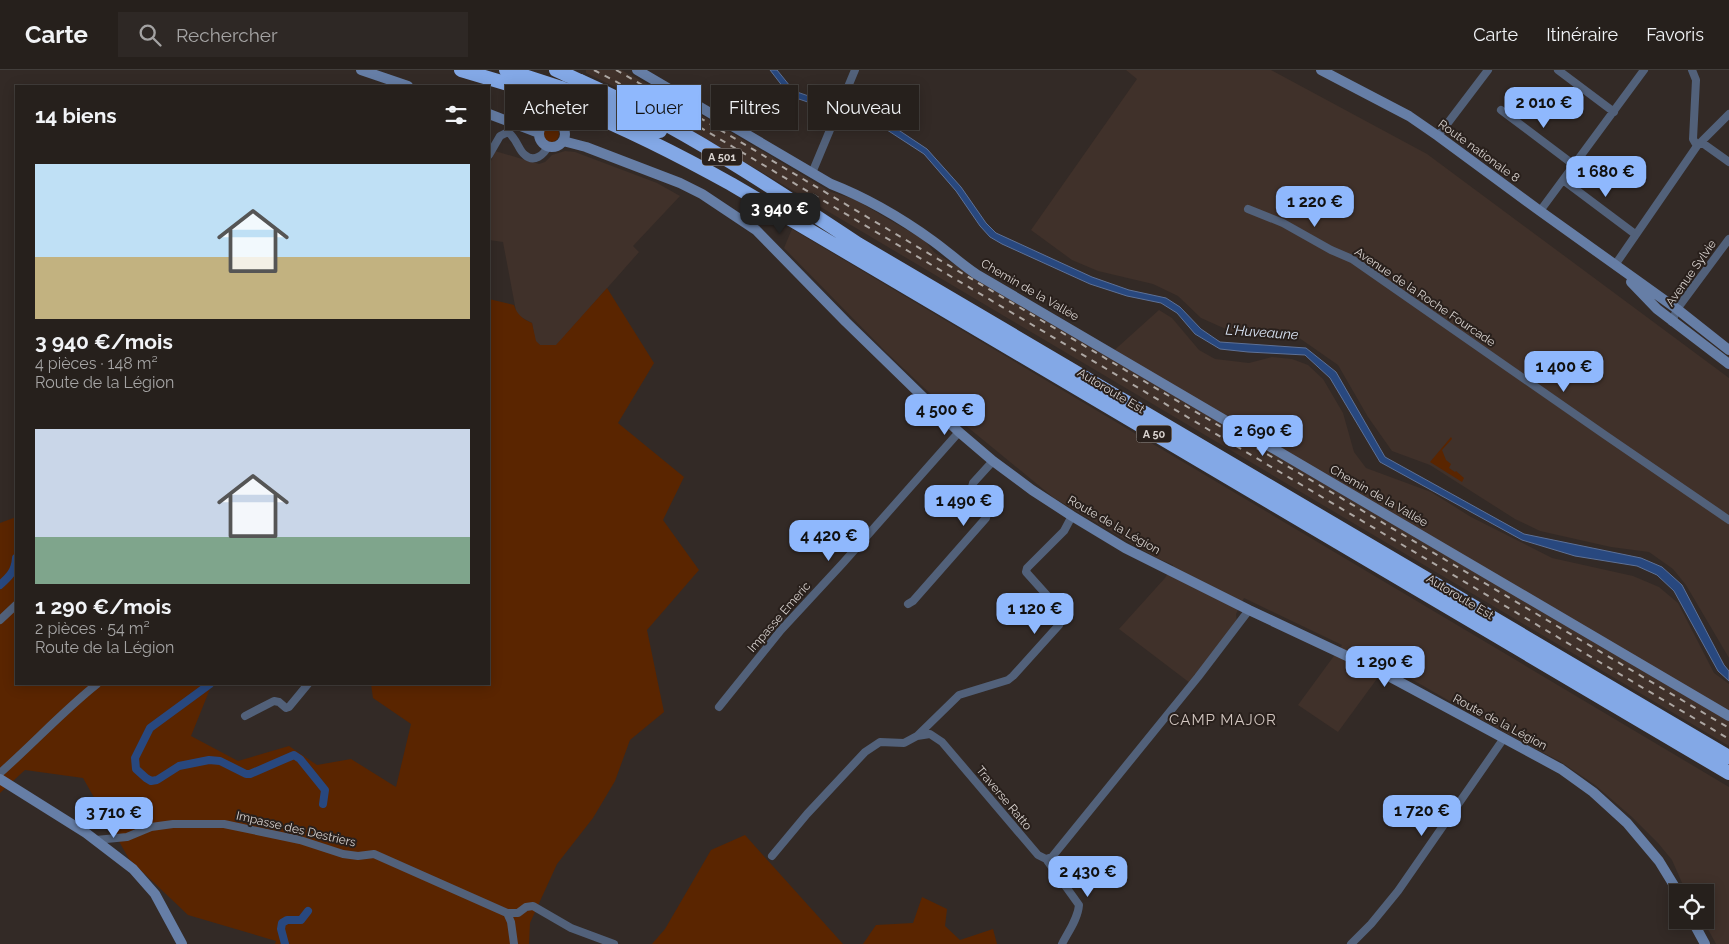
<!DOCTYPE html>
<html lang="fr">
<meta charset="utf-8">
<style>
:root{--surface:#26201c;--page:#2e2825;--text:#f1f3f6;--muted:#a4a3a3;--line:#423e3b;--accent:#8fb8fd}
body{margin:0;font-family:Raleway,sans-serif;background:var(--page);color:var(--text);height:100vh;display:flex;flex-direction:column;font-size:19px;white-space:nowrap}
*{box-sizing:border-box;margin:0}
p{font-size:16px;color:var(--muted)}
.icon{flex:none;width:28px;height:28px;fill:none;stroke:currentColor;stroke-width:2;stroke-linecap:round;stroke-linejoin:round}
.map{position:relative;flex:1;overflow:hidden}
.side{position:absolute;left:15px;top:15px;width:475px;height:600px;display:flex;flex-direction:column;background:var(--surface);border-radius:0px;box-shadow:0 2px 12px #0003,0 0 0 1px var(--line)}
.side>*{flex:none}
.guide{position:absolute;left:505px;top:15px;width:475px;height:45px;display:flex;gap:10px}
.fabs{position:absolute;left:1669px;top:814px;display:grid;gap:10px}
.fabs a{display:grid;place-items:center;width:45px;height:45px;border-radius:0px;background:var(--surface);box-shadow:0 2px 12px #0003,0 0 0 1px var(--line);font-size:25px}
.price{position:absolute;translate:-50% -42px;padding:0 11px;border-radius:10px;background:var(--accent);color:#111;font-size:16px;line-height:32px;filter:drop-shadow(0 1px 2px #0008)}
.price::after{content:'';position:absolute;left:50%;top:30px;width:15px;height:11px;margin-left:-8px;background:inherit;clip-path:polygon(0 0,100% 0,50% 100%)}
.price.active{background:#222;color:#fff}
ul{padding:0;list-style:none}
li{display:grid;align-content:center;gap:10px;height:265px;padding:0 20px}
li span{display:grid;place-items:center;height:155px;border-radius:0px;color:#555}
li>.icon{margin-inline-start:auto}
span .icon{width:90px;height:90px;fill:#fffc;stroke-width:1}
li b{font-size:21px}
h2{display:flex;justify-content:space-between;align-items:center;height:60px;padding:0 20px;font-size:21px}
.tag{padding:0 18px;border-radius:0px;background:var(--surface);box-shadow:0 2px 12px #0003,0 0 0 1px var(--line);font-size:18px;line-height:45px}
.tag.active{background:var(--accent);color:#111}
header{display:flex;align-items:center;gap:30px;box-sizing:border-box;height:70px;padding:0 25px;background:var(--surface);border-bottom:1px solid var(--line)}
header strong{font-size:24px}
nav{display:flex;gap:28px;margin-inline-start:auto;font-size:18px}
.search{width:350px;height:45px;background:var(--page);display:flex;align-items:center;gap:12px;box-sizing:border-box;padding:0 18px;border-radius:0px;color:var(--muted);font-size:19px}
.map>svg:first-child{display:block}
</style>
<header>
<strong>Carte</strong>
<div class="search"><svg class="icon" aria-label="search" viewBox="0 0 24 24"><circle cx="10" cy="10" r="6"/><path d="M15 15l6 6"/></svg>Rechercher</div>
<nav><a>Carte</a><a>Itinéraire</a><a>Favoris</a></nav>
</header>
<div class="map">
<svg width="1729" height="874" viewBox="0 0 1729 874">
<rect width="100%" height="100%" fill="#332a26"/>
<path fill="#40312a" d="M586,0H621L661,21L831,122L854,129L924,170L935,183L1109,285L1159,240L1172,248L1199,280L1215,289L1249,293L1272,287L1292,289L1308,295L1323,309L1343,343L1354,382L1366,398L1431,422L1471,447L1552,488L1633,506L1659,517L1678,533L1714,603L1729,614V676L684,56L617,18L586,3Z
M1126,0H1271L1427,84L1729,308V588L1686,515L1673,499L1649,482L1611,477L1540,461L1515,449L1430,395L1392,381L1368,347L1338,295L1295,265L1279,263L1260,265L1228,260L1201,248L1178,226L1153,214L1098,201L1072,190L1031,160L1137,9Z
M495,81L539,94L545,92L552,85L565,81L575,82L657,113L680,126L633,176L639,182L557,275H540L535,271L532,253L519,246L516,241L503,172L489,170V96Z
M792,159L1729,717V874H1716L1703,850H1705V822H1686L1672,790L1658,773L1632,747L1595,715L1561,692L1491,655L1387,595L1338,662L1298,635L1342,575L1244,528L1236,544L1237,554L1190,613L1119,559L1165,508L1173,495L1157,488L1054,428L954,346L886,282L784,178Z"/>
<path fill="#5a2500" d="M543 64a8 8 0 1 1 16 0a8 8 0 1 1-16 0Z
M607,218L654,293L618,353L684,407L663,450L699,500L647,560L664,642L630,670L615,711L593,748L557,794L530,853L529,874H275L276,871L188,845L129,789L83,708L25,700L0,723V453L16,447V614H212L191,666L238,691L289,676L317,695L351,689L396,717L411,654L373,628L371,614H489V229L514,235C517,245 523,249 532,253L536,271L540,275H556Z
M1451,367L1452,369L1442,380L1446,390L1451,394L1449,398L1455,402L1456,401L1464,408L1462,412L1430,392Z
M745,765L843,874H652L665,859L711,780Z
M922,827L947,839L945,856L960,870L993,859L997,874H863L876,855L913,853Z"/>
<path fill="#28487f" stroke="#5d7197" d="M770,0H777L794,21L888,53L927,79L961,117L986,153L996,163L1092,207L1129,220L1166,228L1180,237L1201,259L1220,272L1306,278L1336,302L1385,387L1524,464L1641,488L1662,497L1682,515L1724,595L1729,601V611L1718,601L1674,521L1657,505L1637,496L1575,486L1522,470L1380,392L1330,308L1305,285L1248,282L1220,279L1195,264L1177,243L1161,233L1127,226L1090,214L1002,174L990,167L980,156L956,121L924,84L884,58L790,26Z"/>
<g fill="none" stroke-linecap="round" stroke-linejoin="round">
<path stroke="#28487f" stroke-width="8" d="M0,515C10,506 15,501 16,488
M210,614L150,658L135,688L136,699L146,708L151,711L157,710L179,696L209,690L220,691L246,704H250L294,685L300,689L325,720L323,734
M285,874L281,859L282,853L287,850H301L308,841"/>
<path stroke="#52617a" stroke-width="8" d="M1558,0L1614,42
M1692,0L1696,10L1693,69L1697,76
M1501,40L1574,95
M1438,66L1488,0
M1701,72L1729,92
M489,85L500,66L508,62C518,70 518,80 525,85C534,93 544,85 548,76
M812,103L855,0
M1563,110L1635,164
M1248,139L1283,153L1331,180L1352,189L1605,365L1729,450
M1540,141L1644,0
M1615,195L1697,76L1729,44
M1672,252L1677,239L1729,169
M908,534L913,531L986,448L988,440C982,431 968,427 973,413L993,391
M0,550L16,535
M719,637L781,560L843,493L959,362
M245,646L274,631L279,632L286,638L289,637L308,614
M917,666L959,625L1008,610L1013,606L1059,555L1062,547L1061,541L1026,502L1027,498L1064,461L1072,446
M0,703C33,674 63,641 97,614
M96,770L127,767L151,757L173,754H224L300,770L343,784L358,786L374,784L507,843H518L526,837L533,836L571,858L614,874
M772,786L807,744L865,682L880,672L904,673L917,666L930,664L942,672L1038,785L1046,789L1052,787L1198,607L1249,540
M1046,789L1079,835C1078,849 1068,862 1062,874
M507,843L511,852L514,874
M1351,874L1371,854L1398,821L1504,668"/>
<path stroke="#667ea6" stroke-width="10" d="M361,0L408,16
M637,0L831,114C867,128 901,148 933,171C947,181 961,194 976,204L1729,646
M1321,0L1409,46L1438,66L1540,141L1677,239L1729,280
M489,44L539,63
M539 64a13 13 0 1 1 26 0a13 13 0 1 1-26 0Z
M563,71L586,77L680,113L702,124L756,160L846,252L959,362L993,391L1032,420L1072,446L1125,478L1249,540L1383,603L1561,699L1593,722L1627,753L1659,791L1678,822
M1631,212L1657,239L1729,294
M0,709L86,763L133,799L155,824L182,874
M1692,850L1705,874"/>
<path stroke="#83a8e6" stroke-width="14" d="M461,0L508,14L555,31
M506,0L561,18
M556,0L567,5
M580,11C678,55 769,115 858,174L1729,687
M575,23L660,61
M573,37C627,59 679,85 731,114L1729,703"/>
<path stroke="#ada7a3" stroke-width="2" stroke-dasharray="6 6" stroke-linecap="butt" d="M594,0L681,46L1729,669
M616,0L685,39L1729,658"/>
<path stroke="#83a8e6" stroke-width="14" d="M567,5L580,11
M561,18L575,23
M555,31L573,37"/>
</g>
<g text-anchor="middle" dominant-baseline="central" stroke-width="4" stroke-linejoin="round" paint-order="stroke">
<g fill="#29201c" stroke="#a49d99" stroke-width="1">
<rect x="702" y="78.5" width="40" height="17" rx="4"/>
<rect x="1136.5" y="355.5" width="35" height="17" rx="4"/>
</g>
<g font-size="11" font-weight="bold" fill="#d8d2cf">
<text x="722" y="87">A 501</text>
<text x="1154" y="364">A 50</text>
</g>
<g font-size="12" fill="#d8d2cf" stroke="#29201c">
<text transform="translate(1479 81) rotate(36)">Route nationale 8</text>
<text transform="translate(1691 203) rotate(-55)">Avenue Sylvie</text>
<text transform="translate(1030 220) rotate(30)">Chemin de la Vallée</text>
<text transform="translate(1425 227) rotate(34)">Avenue de la Roche Fourcade</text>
<text transform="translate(1111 321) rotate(31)">Autoroute Est</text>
<text transform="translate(1379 426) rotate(30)">Chemin de la Vallée</text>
<text transform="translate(1114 455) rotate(30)">Route de la Légion</text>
<text transform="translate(1460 527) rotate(31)">Autoroute Est</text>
<text transform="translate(779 547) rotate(-49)">Impasse Emeric</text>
<text transform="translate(1500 652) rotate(28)">Route de la Légion</text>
<text transform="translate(1004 728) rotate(50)">Traverse Ratto</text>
<text transform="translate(296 759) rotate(13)">Impasse des Destriers</text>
</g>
<g font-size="14" font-style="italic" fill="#dae5f6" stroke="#29201c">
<text transform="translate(1262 262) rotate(4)">L'Huveaune</text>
</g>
<g font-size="15" letter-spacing="1" fill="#d1c5bf" stroke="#29201c">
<text x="1223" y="650">CAMP MAJOR</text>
</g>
</g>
</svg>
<div class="fabs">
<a><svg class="icon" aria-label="locate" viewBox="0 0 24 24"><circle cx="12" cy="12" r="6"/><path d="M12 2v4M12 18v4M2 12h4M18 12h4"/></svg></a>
</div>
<b class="price" style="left:1544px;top:59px">2 010 €</b>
<b class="price" style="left:1606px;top:128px">1 680 €</b>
<b class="price" style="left:1315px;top:158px">1 220 €</b>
<b class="price active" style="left:780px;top:165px">3 940 €</b>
<b class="price" style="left:1564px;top:323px">1 400 €</b>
<b class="price" style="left:945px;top:366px">4 500 €</b>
<b class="price" style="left:1263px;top:387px">2 690 €</b>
<b class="price" style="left:964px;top:457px">1 490 €</b>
<b class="price" style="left:829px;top:492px">4 420 €</b>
<b class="price" style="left:1035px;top:565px">1 120 €</b>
<b class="price" style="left:1385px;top:618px">1 290 €</b>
<b class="price" style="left:1422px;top:767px">1 720 €</b>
<b class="price" style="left:114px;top:769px">3 710 €</b>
<b class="price" style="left:1088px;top:828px">2 430 €</b>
<div class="guide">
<a class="tag">Acheter</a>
<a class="tag active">Louer</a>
<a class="tag">Filtres</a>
<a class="tag">Nouveau</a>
</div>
<section class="side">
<h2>14 biens<svg class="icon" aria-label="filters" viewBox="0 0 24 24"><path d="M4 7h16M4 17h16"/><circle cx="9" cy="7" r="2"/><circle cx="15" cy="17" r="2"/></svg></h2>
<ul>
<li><span style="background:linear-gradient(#bfe0f5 60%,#c2b280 0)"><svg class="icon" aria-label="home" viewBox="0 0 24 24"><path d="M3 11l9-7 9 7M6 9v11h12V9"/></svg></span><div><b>3 940 €/mois</b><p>4 pièces · 148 m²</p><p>Route de la Légion</p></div></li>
<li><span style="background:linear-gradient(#c9d6e8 70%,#7fa58c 0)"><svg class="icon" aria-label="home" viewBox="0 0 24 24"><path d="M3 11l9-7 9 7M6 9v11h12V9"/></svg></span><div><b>1 290 €/mois</b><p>2 pièces · 54 m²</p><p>Route de la Légion</p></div></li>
</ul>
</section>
</div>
